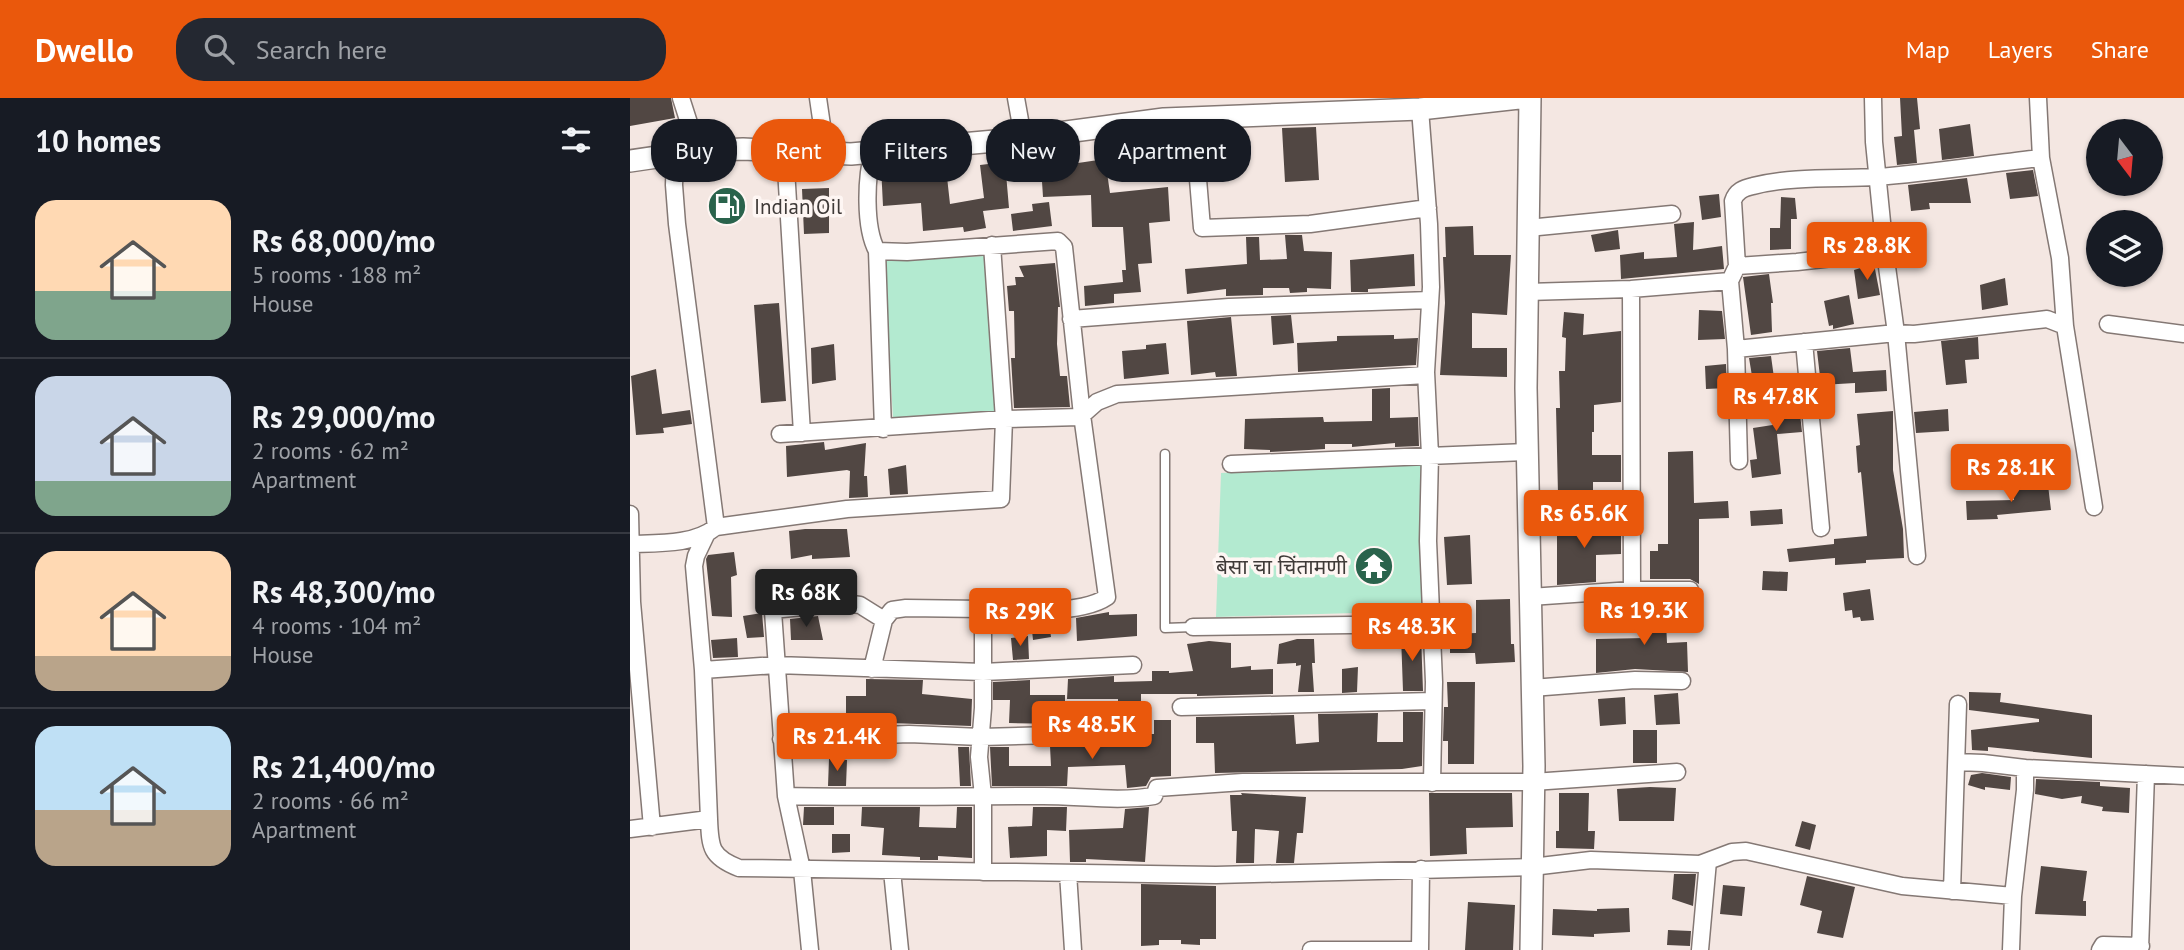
<!DOCTYPE html>
<meta charset="utf-8">
<style>
:root{--surface:#171b24;--page:#242831;--text:#f1f3f6;--muted:#9ea1a6;--line:#363941;--accent:#ea580c}
body{margin:0;font-family:"PT Sans","Noto Sans Devanagari",sans-serif;background:var(--page);color:var(--text);height:100vh;display:flex;flex-direction:column;font-size:26px;white-space:nowrap}
*{box-sizing:border-box;margin:0}
p{font-size:23px;color:var(--muted)}
.icon{flex:none;width:38px;height:38px;fill:none;stroke:currentColor;stroke-width:2;stroke-linecap:round;stroke-linejoin:round}
.map{position:relative;flex:1;overflow:hidden}
.details{display:flex;flex-direction:column;background:var(--surface);width:630px}
.details>*{flex:none}
.guide{position:absolute;left:21px;top:21px;width:665px;height:63px;display:flex;gap:14px}
.needle{width:46px;rotate:164deg}
.controls{position:absolute;left:1456px;top:21px;display:grid;gap:14px}
.controls a{display:grid;place-items:center;width:77px;height:77px;border-radius:50%;background:var(--surface);box-shadow:0 2px 5px #0004;font-size:35px}
.price{position:absolute;translate:-50% -60px;padding:0 16px;border-radius:7px;background:var(--accent);color:#fff;font-size:23px;line-height:46px;filter:drop-shadow(0 2px 4px #0008)}
.price::after{content:'';position:absolute;left:50%;top:42px;width:21px;height:16px;margin-left:-10px;background:inherit;clip-path:polygon(0 0,100% 0,50% 100%)}
.price.current{background:#222;color:#fff}
ul{padding:0;list-style:none}
li{display:flex;align-items:center;gap:21px;height:175px;padding:0 35px}
li+li{border-top:2px solid var(--line)}
li span{display:grid;place-items:center;flex:none;width:196px;height:140px;border-radius:21px;color:#555}
li>.icon{margin-inline-start:auto}
span .icon{width:84px;height:84px;fill:#fffc;stroke-width:1}
li b{font-size:30px}
h2{display:flex;justify-content:space-between;align-items:center;height:84px;padding:0 35px;font-size:30px}
.tag{padding:0 24px;border-radius:28px;background:var(--surface);box-shadow:0 2px 5px #0004;font-size:24px;line-height:63px}
.tag.current{background:var(--accent);color:#fff}
header{display:flex;align-items:center;gap:42px;box-sizing:border-box;height:98px;padding:0 35px;background:var(--accent);color:#fff}
header strong{font-size:33px}
nav{display:flex;gap:38px;margin-inline-start:auto;font-size:24px}
.search{width:490px;height:63px;background:var(--page);display:flex;align-items:center;gap:18px;box-sizing:border-box;padding:0 24px;border-radius:28px;color:var(--muted);font-size:26px}
main{display:flex;flex:1;min-height:0}
.map>svg:first-child{display:block}
</style>
<header>
<strong>Dwello</strong>
<div class="search"><svg class="icon" aria-label="search" viewBox="0 0 24 24"><circle cx="10" cy="10" r="6"/><path d="M15 15l6 6"/></svg>Search here</div>
<nav><a>Map</a><a>Layers</a><a>Share</a></nav>
</header>
<main>
<section class="details">
<h2>10 homes<svg class="icon" aria-label="filters" viewBox="0 0 24 24"><path d="M4 7h16M4 17h16"/><circle cx="9" cy="7" r="2"/><circle cx="15" cy="17" r="2"/></svg></h2>
<ul>
<li><span style="background:linear-gradient(#ffd9b3 65%,#7fa58c 0)"><svg class="icon" aria-label="home" viewBox="0 0 24 24"><path d="M3 11l9-7 9 7M6 9v11h12V9"/></svg></span><div><b>Rs 68,000/mo</b><p>5 rooms · 188 m²</p><p>House</p></div></li>
<li><span style="background:linear-gradient(#c9d6e8 75%,#7fa58c 0)"><svg class="icon" aria-label="home" viewBox="0 0 24 24"><path d="M3 11l9-7 9 7M6 9v11h12V9"/></svg></span><div><b>Rs 29,000/mo</b><p>2 rooms · 62 m²</p><p>Apartment</p></div></li>
<li><span style="background:linear-gradient(#ffd9b3 75%,#b9a48a 0)"><svg class="icon" aria-label="home" viewBox="0 0 24 24"><path d="M3 11l9-7 9 7M6 9v11h12V9"/></svg></span><div><b>Rs 48,300/mo</b><p>4 rooms · 104 m²</p><p>House</p></div></li>
<li><span style="background:linear-gradient(#bfe0f5 60%,#b9a48a 0)"><svg class="icon" aria-label="home" viewBox="0 0 24 24"><path d="M3 11l9-7 9 7M6 9v11h12V9"/></svg></span><div><b>Rs 21,400/mo</b><p>2 rooms · 66 m²</p><p>Apartment</p></div></li>
</ul>
</section>
<div class="map">
<svg width="1554" height="852" viewBox="0 0 1554 852">
<rect width="100%" height="100%" fill="#f4e7e2"/>
<path fill="#b3ead0" d="M356,158L366,313L263,320L254,162Z
M792,364V513L586,519L591,375Z"/>
<path fill="#514743" d="M0,0H41L45,20L0,28Z
M1270,0H1287L1290,31L1284,32L1287,65L1267,67L1264,39L1272,38Z
M1340,26L1344,58L1312,62L1309,31Z
M686,29L689,82L655,84L652,30Z
M315,61L320,106L354,100L350,67L375,64L379,110L353,113L356,130L334,134L333,129L293,133L291,105L253,108L251,68L287,66L286,64Z
M475,61L480,95L538,89L540,123L519,125L522,165L508,166L511,194L484,196V205L455,208L454,188L493,184L492,172H496L493,129H462L461,97L413,99L411,68L448,67V65Z
M1403,72L1408,98L1380,101L1376,75Z
M1337,80L1341,105H1299L1300,111L1281,113L1278,87Z
M199,90V135L174,136L172,91Z
M1089,96L1091,119L1072,122L1069,98Z
M1151,99L1165,100L1167,121H1161V151L1140,152V130H1150Z
M419,104L422,128L383,133L381,116L403,113L402,106Z
M1064,124L1063,152L1092,148L1094,171L991,181L990,157L1014,154V161L1047,159L1044,126Z
M843,128L844,157H881L877,217L842,215V250H877V279L810,277L815,205L813,159H816L815,129Z
M988,132L990,151L965,154L961,137Z
M655,137H672L674,153L702,154L701,191L677,190V194L660,195L659,190H633V197L596,198V191L557,196L555,171L617,166L616,139H629L630,162L657,161Z
M784,156L785,188L738,191V194H721L720,162Z
M425,165L430,209H428L427,246L430,278H437L440,309L384,310L381,260H385L384,213H379L377,188L386,187L385,179H394L389,168Z
M1244,166L1250,197L1228,201L1224,172Z
M1139,176L1143,205H1141L1142,234L1121,237L1113,179Z
M1375,180L1378,207L1352,212L1350,187Z
M1219,197L1224,226L1203,231V227L1199,228L1194,203Z
M149,205L156,303L131,305L124,207Z
M1069,212L1092,213L1095,241L1068,242Z
M934,214L954,216L953,237L991,233V304L964,307V334H962V357H991V384H963V396H928L926,310H930L929,273H935L936,240L932,239Z
M661,217L664,245L643,247L641,218Z
M601,219L607,278L586,279L585,274L561,277L557,223Z
M764,237V241L788,240L786,267L668,274L667,245L707,243V238Z
M1348,239L1349,261L1335,262L1337,285L1316,287L1311,243Z
M536,245L539,276L494,281L492,253L516,251V247Z
M204,246L206,282L182,286L181,250Z
M1220,250L1223,274L1256,272L1257,293L1225,295V285L1191,287L1187,253Z
M1141,258L1145,287L1124,290L1119,260Z
M1096,266L1097,290L1076,291L1075,268Z
M26,271L32,316L60,312L62,326L33,330L34,335L6,337L1,278Z
M1167,288L1172,334L1147,336L1151,376L1122,380L1120,362L1127,361L1123,330L1149,326L1145,290Z
M760,290V320L788,319L789,348L765,349V345L722,349V346H695V351L679,352L640,354V352L614,351L615,321L693,319L694,324L742,323V291Z
M1318,311L1319,333L1286,335L1284,314Z
M1263,313V372L1273,431L1274,460L1236,462V465L1205,467V460L1159,464L1157,451L1204,446V441L1237,438L1231,374L1228,375L1226,348L1230,347L1227,316Z
M194,344L195,352L236,345L234,378H237L238,399L219,400L220,373L217,372L157,379L156,348Z
M1063,353L1064,405L1098,403L1099,420L1069,421V486L1060,481H1020V453H1028V446H1038V354Z
M276,367L278,396L260,397L258,371Z
M1418,387L1421,412L1367,417L1368,421L1337,422L1336,403L1384,402L1383,391Z
M1152,411L1153,426L1121,428L1120,413Z
M927,424H963V428H991V456L966,457V484L927,487Z
M175,431H217L220,459L182,461V457L161,461L159,433Z
M840,437L842,486L817,487L814,439Z
M104,454L107,477L101,479L102,519L82,518L76,461L78,457Z
M1133,473L1158,474L1157,493L1132,492Z
M1240,491L1244,522L1231,523L1230,519L1223,520L1222,512L1215,513L1213,495Z
M880,501L881,546H884L885,564L846,566L845,555H820V536L846,535V502Z
M1014,502H1035L1037,545L1057,544L1058,574L1005,571L966,575V541L1015,540Z
M479,514V517L507,516V538L447,543L446,520Z
M132,515L134,539L117,540L113,518Z
M188,518L193,542H161L160,521Z
M401,523H419L421,539L403,542Z
M771,537H791L793,593H773Z
M398,538L399,561L383,562L381,540Z
M107,540L108,559L83,560L81,542Z
M667,541H684L685,565H682L684,594H668L671,567L666,568V565L647,566L649,546Z
M579,543L601,545V570L621,568V572L643,571V596L567,598V596H511V606L488,607V601H437L438,581L484,578V584L522,583V573H539V575L563,573L557,546Z
M728,569L727,594L712,595V571Z
M236,581L293,582L292,596L342,601L341,628L233,624V627H216V598H236Z
M400,582V597H435V626L379,625L380,602H363V584Z
M817,584H845L844,666H818V643H813L814,609H818Z
M1339,594L1371,595L1370,604L1462,617V660L1358,649V653L1342,652L1341,632L1409,624V621L1339,612Z
M1048,595L1050,626L1026,627L1024,597Z
M995,599L996,626L970,628L968,601Z
M773,614H793L792,668L772,671L585,675L584,645H566V619L664,617L666,646L689,644L688,616L748,615L747,644H773Z
M524,622H541V678L521,679L516,688L497,690L495,667L438,669L437,688H362L360,649H379V668H421L420,648L502,645L507,644L511,636H524Z
M1003,632H1027V665H1003Z
M328,649H339L341,688H330Z
M199,661L217,662L216,688H198Z
M1352,675L1381,679L1380,692L1355,689V692L1338,687L1341,677Z
M1406,681L1470,684V688L1500,690L1499,715L1472,713L1473,709L1451,705L1452,698L1432,701L1405,696Z
M1020,689L1046,690L1044,723H989L987,691Z
M611,695L676,699L673,735H667L664,765H646L649,733L625,731L624,765H606L607,733H602L600,697H612Z
M799,695H882L883,729L836,730L837,756L800,758Z
M929,695H959L958,733H965L964,751L926,750V733H929Z
M174,709H204V727H173Z
M232,709H290L289,729L326,730L327,709H342V760L308,758V762H290V759L252,757L254,730L231,728Z
M403,709H437L436,733L417,732V758L380,760L378,729L402,728Z
M519,709L515,764L456,761V764H440L439,732L493,730L495,711Z
M1172,723L1186,727L1180,752L1165,748Z
M202,736H220V754L202,755Z
M1411,768L1457,773L1453,803H1456V818L1405,816Z
M1044,776H1066L1063,808L1042,801Z
M1177,778L1225,789L1213,840L1187,835L1192,813L1170,807Z
M511,786L586,788V841H570V847L551,846V842H529V847L511,848Z
M1093,787L1115,789L1112,818L1090,816Z
M838,804L885,807L883,852H835Z
M999,810L1000,834L964,836V839L922,837L923,811L967,813V811Z
M1038,832L1061,833L1060,848L1037,847Z"/>
<g fill="none" stroke-linecap="round" stroke-linejoin="round">
<g stroke="#847874" stroke-width="11">
<path id="lane" d="M535,356V530L563,529"/>
</g>
<g stroke="#847874" stroke-width="19">
<path id="street" d="M51,0L68,53
M188,0L196,55
M386,0L393,39
M1243,0L1244,44L1255,154
M1408,0L1411,60L1430,160L1435,228L1464,409
M790,11L799,126L801,189L796,274L800,357L798,443L804,584L802,685
M563,20L572,130L680,126L798,110
M155,54L172,335
M243,54C236,79 234,129 247,153L277,154L428,143L434,149L452,317L477,499C451,517 385,513 353,511V610L349,659L353,698V774
M45,57L44,87L47,126L86,429
M898,130L1042,116
M247,153L253,331
M1100,183L1106,251L1109,363
M1001,191L1002,492
M897,194L1001,191L1100,183L1107,168L1103,103C1106,93 1114,90 1123,88C1162,78 1206,81 1246,79C1301,75 1356,66 1411,60
M441,221L599,209L800,202
M1478,226L1554,236
M1174,244L1191,430
M1106,251L1266,235L1255,154L1167,164L1107,168
M150,336L374,321L450,319L467,304L487,296L796,277
M601,366L897,354
M0,416L2,504L22,729
M76,437L66,458L64,468L73,572L79,721
M0,446C28,445 64,447 86,429L217,411L371,401L374,321L362,147
M1287,458L1266,235L1284,236L1417,221L1435,228
M142,499L156,698L172,772L180,852
M900,499L1002,492H1060
M142,512L214,505L230,507L254,522
M563,529L801,526
M242,571L254,522L262,512L276,510L353,511
M73,572L146,567L353,574L503,567
M902,590L1005,582L1052,583
M551,609L803,603
M151,641L279,636L351,639L501,635
M1327,664L1353,665L1395,670
M156,698C242,700 327,698 413,698C450,698 488,704 524,698L527,690L613,684H903L1047,674
M0,731L79,721C80,750 81,759 109,770L586,777L902,769L961,762L1070,766L1102,754L1116,753L1272,788L1383,798
M262,773L270,852
M438,775L443,852
M1322,793L1328,606
M681,852H790
M790,852L791,771
M1070,852L1078,763
M1381,852L1383,798L1395,692V670L1554,678
M1470,852L1473,847L1511,848
M1510,852L1516,676"/>
</g>
<g stroke="#847874" stroke-width="24">
<path id="secondary" d="M900,0L896,290L904,668L901,852
M0,63L68,53L113,51L221,56L376,42L534,21L790,11L889,0"/>
</g>
<use href="#lane" stroke="#fff" stroke-width="8"/>
<use href="#street" stroke="#fff" stroke-width="16"/>
<use href="#secondary" stroke="#fff" stroke-width="21"/>
</g>
<defs>
<g id="fuel-disc" transform="scale(2.0125)"><circle r="9.5" fill="#2a634c" stroke="#fef6f3"/><path d="M-5.5-6h7V0h2V4h1.3V-2.5L3-4.5l.8-.8L6-3V5H2.5V1h-1V6h-7ZM-4.2-4.7v3.2H.2V-4.7Z" fill="#fff"/></g>
<g id="temple-disc" transform="scale(2.0125)"><circle r="9.5" fill="#2a634c" stroke="#fef6f3"/><path d="M0-6L5-2H3V0L6.5 2.5H4V6H1.5V3h-3V6H-4V2.5H-6.5L-3 0V-2H-5Z" fill="#fff"/></g>
</defs>
<g fill-rule="evenodd">
<use href="#fuel-disc" x="97" y="108"/>
<use href="#temple-disc" x="744" y="468"/>
</g>
<g text-anchor="middle" dominant-baseline="central" stroke-width="7" stroke-linejoin="round" paint-order="stroke">
<g font-size="21" fill="#3f3a38" stroke="#fef6f3" text-anchor="start">
<text x="124" y="108">Indian Oil</text>
<text x="717" y="468" text-anchor="end">बेसा चा चिंतामणी</text>
</g>
</g>
</svg>
<div class="controls">
<a><svg class="needle" viewBox="-14 -14 28 28"><path d="M0-13l5 13h-10z" fill="#e53935"/><path d="M0 13l5-13h-10z" fill="#9ea1a6"/></svg></a>
<a><svg class="icon" aria-label="layers" viewBox="0 0 24 24"><path d="M12 4l9 5-9 5-9-5zM3 14l9 5 9-5"/></svg></a>
</div>
<b class="price" style="left:1237px;top:184px">Rs 28.8K</b>
<b class="price" style="left:1146px;top:335px">Rs 47.8K</b>
<b class="price" style="left:1381px;top:406px">Rs 28.1K</b>
<b class="price" style="left:954px;top:452px">Rs 65.6K</b>
<b class="price current" style="left:176px;top:531px">Rs 68K</b>
<b class="price" style="left:1014px;top:549px">Rs 19.3K</b>
<b class="price" style="left:390px;top:550px">Rs 29K</b>
<b class="price" style="left:782px;top:565px">Rs 48.3K</b>
<b class="price" style="left:462px;top:663px">Rs 48.5K</b>
<b class="price" style="left:207px;top:675px">Rs 21.4K</b>
<div class="guide">
<a class="tag">Buy</a>
<a class="tag current">Rent</a>
<a class="tag">Filters</a>
<a class="tag">New</a>
<a class="tag">Apartment</a>
</div>
</div>
</main>
